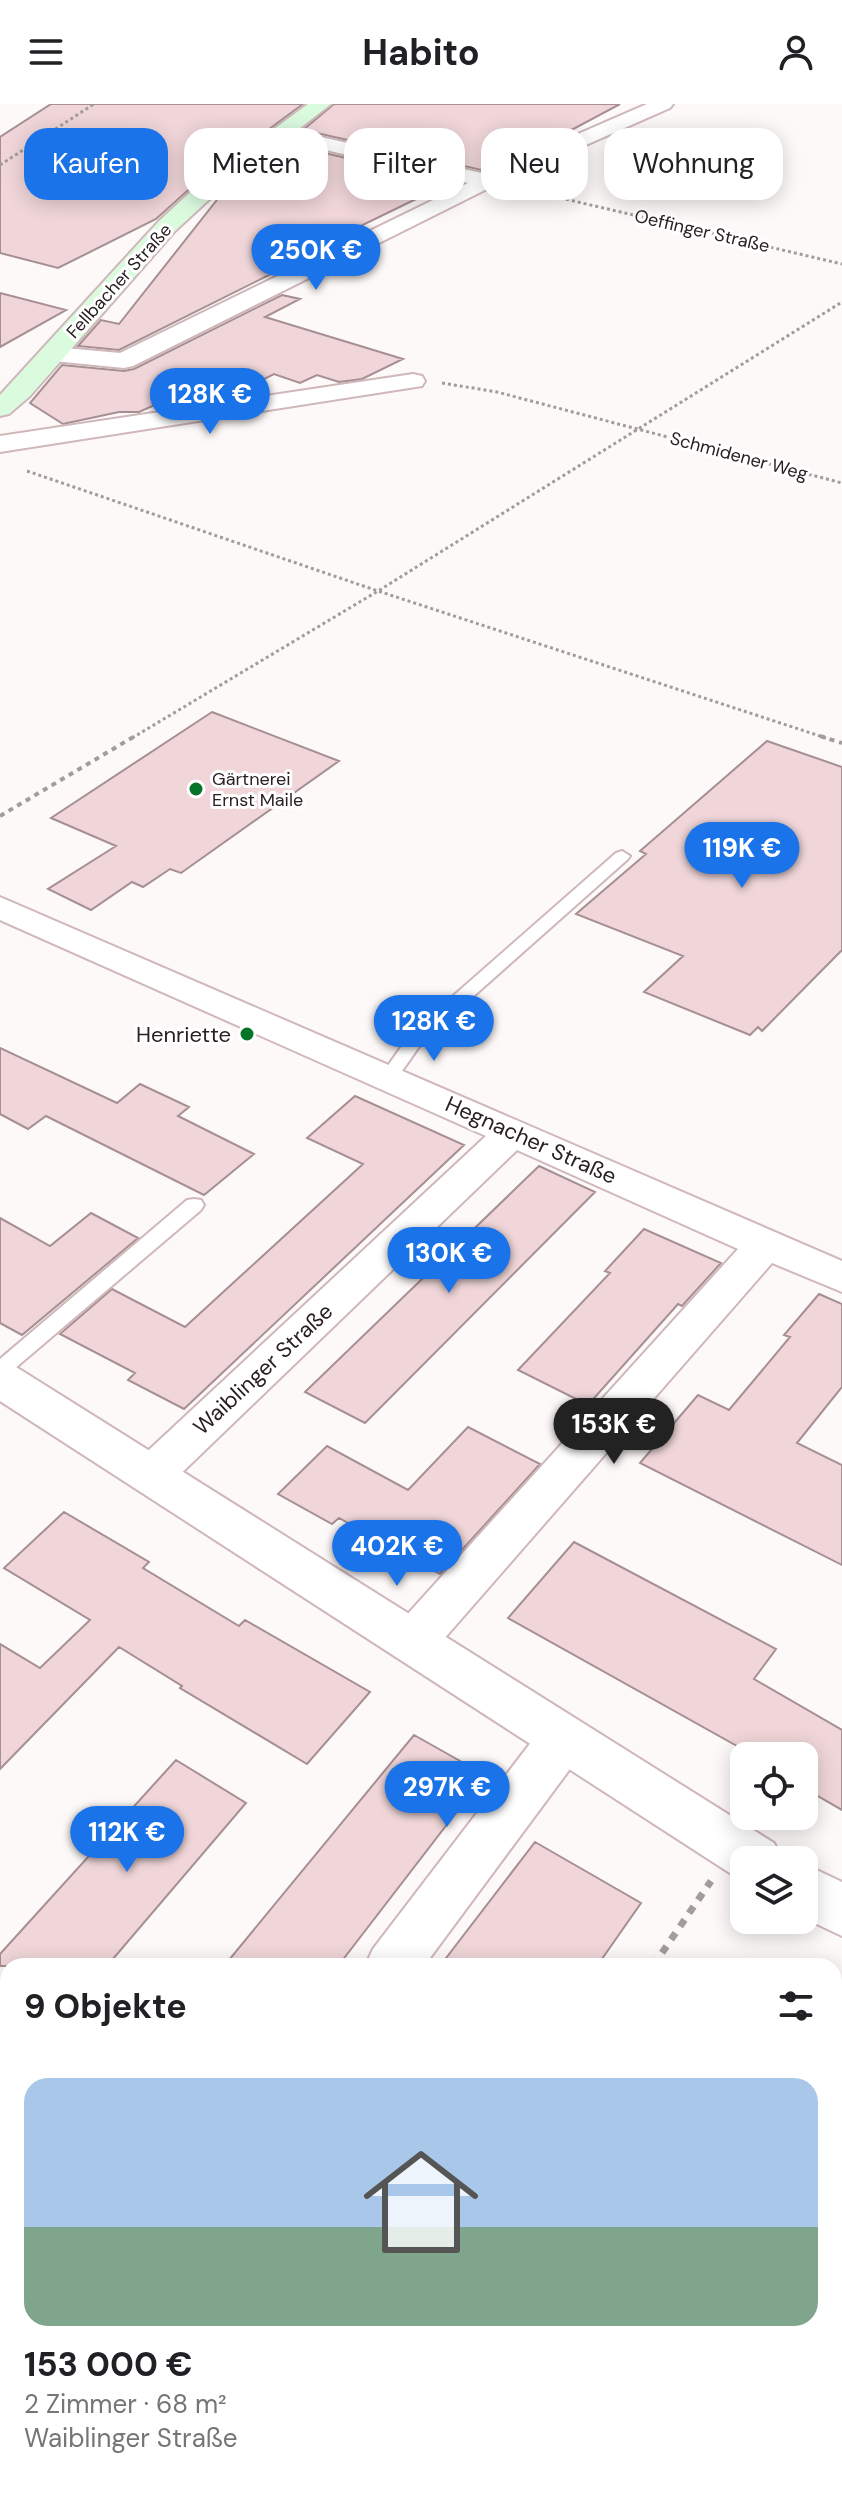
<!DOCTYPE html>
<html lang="de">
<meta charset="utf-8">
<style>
:root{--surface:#fff;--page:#f6f6f6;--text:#202124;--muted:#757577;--accent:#1a73e8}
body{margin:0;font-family:"DM Sans",sans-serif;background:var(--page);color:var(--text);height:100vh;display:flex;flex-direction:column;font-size:30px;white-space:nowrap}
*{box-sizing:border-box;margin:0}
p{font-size:26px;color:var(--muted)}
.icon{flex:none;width:44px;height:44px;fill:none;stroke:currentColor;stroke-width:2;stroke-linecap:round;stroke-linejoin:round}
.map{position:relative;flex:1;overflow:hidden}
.panel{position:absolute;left:0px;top:1854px;width:842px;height:536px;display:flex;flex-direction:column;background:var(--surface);border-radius:24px 24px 0 0;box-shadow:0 4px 20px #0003}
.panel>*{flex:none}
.top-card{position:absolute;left:24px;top:24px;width:794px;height:72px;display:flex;gap:16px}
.controls{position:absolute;left:730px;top:1638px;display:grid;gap:16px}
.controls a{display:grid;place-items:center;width:88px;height:88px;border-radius:16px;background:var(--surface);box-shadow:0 4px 20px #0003;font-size:40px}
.price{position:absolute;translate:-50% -68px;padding:0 18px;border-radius:28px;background:var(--accent);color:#fff;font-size:26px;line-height:52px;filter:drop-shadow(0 2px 4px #0008)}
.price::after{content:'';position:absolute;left:50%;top:48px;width:24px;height:18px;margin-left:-12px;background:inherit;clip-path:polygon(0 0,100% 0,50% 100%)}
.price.selected{background:#222;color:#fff}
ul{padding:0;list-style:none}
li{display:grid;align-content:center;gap:16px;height:424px;padding:0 24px}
li span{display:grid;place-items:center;height:248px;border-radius:24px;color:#555}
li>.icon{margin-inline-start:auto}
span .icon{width:144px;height:144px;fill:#fffc;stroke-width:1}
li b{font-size:34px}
h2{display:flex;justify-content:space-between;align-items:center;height:96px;padding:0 24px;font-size:34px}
.chip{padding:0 28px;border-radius:24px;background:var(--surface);box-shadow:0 4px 20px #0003;font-size:28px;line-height:72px}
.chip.selected{background:var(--accent);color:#fff}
header{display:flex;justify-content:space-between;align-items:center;height:104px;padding:0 24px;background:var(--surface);font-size:36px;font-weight:700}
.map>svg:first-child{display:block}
</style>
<header><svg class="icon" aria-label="menu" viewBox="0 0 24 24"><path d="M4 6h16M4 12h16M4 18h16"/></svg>Habito<svg class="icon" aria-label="person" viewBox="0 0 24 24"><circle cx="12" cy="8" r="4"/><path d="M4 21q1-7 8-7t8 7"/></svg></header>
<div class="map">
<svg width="842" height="2390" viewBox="0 0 842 2390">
<rect width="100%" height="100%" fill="#fef9f9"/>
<path fill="#f0d6d9" stroke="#a68f92" stroke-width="2" d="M51,0H303L196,79L156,115L58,164L0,149V33Z
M334,0H620L534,46L486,67L303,26Z
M285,40L451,78L266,168L271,170L119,246L78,242L101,216L119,220L224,87Z
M0,189L66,206L0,243Z
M282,191L300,195L265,213L403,255L362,275L339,278L317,271L300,279L274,270L232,291L203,281L165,301L159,299L139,308H119L63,320L30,299L62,261L124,267L134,265Z
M212,608L339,657L181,769L170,765L143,783L132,778L91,806L48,785L116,742L51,714Z
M767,637L842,663V846L762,927L758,923L750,931L644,888L683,852L576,810L646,750L640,747Z
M0,944L117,999L140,980L189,1003L178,1012L254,1050L204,1091L46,1012L28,1025L0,1010Z
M355,992L464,1041L184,1305L128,1276L135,1269L60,1230L112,1185L185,1223L363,1060L307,1034Z
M539,1062L595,1088L365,1319L305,1288Z
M91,1109L138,1134L22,1231L0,1219V1114L50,1142Z
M644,1125L721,1159L682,1202L678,1200L588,1301L518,1266L610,1169L605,1167Z
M819,1190L842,1200V1283L797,1339L842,1361V1461L640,1359L698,1291L729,1306L790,1233L784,1231Z
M468,1323L540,1360L440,1470L339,1414L332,1420L278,1390L327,1342L408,1386Z
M64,1408L149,1458L143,1464L239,1522L245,1516L370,1588L307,1660L180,1584L182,1582L119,1543L0,1665V1540L40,1564L90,1516L4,1464Z
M574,1438L776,1545L754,1575L842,1626V1706L804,1684V1652H755L508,1514Z
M414,1631L485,1671L338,1862H224Z
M176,1656L246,1699L107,1862H0V1850Z
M535,1738L641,1799L597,1862H440Z"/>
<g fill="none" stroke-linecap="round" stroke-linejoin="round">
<g stroke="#cfb7ba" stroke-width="4">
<path id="service" d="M622,747L630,752L628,755L423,937L395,977H383L380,973L411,929L616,749Z
M194,1095L201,1096L204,1101L201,1106L7,1271L0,1273V1255L187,1096Z"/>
</g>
<g stroke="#cfb7ba" stroke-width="4">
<path id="minor" d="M647,0H673L670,4L495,81L133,262L124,264L54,257L45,255L42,250L45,245L54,243L120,249L468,79L274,34L271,30L274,26L281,24L486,70Z
M413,270L422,272L425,277L422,282L0,348V332Z
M0,793L842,1157V1188L772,1159L429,1552L412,1557L395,1552L388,1538L395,1524L738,1145L517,1046L169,1381L153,1386L137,1381L130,1369L137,1357L486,1032L0,816Z
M563,1614L581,1620L588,1635L581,1650L424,1862H365L373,1845L545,1620Z
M0,2006L8,2009V2069L0,2066Z
M8,2338V2382H35L32,2390H0V2341Z
M481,2382H555L558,2390H484Z"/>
</g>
<g stroke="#cfb7ba" stroke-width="4">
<path id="tertiary" d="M0,1259L16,1263L774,1739L783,1756H744V1776L736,1773L0,1297Z
M804,1760L842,1778V1832L804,1814Z"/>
</g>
<g stroke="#cfb7ba" stroke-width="4">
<path id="secondary" d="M308,0H331L214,91L175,127L30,292L9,310L0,312V291L159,117L198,81Z"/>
</g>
<path stroke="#a29c9c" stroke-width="3" stroke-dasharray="3 3" stroke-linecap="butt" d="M0,61L94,0
M531,87L842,160
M442,279L497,288L842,379
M27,367L378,487L826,634
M132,634L378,487L842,198"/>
<path stroke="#a29c9c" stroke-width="4" stroke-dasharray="5 5" stroke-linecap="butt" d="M820,632L842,639
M0,712L135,632"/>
<path stroke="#a29c9c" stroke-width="7" stroke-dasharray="8 8" stroke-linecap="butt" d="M653,1862L711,1777"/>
<use href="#service" fill="#fff" fill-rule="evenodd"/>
<use href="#minor" fill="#fff" fill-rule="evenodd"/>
<use href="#tertiary" fill="#fff" fill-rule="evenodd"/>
<use href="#secondary" fill="#dbfbdf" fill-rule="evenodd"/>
</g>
<g fill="#067428" stroke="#fff" stroke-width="3">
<circle cx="196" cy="685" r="8"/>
<circle cx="247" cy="930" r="8"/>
</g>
<g text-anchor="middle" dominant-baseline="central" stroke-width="6" stroke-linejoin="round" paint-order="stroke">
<g font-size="18" fill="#292021" stroke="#fff">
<text transform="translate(702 127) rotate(13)">Oeffinger Straße</text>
<text transform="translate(119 177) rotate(-48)">Fellbacher Straße</text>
<text transform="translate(739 352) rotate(15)">Schmidener Weg</text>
</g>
<g font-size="18" fill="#292021" stroke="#fff" text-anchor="start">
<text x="212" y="675">Gärtnerei<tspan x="212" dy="21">Ernst Maile</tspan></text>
</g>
<g font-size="22" fill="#292021" stroke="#fff" text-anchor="end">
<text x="231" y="930">Henriette</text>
</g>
<g font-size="22" fill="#292021" stroke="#fff">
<text transform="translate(531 1036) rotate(24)">Hegnacher Straße</text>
<text transform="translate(263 1265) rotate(-43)">Waiblinger Straße</text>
</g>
</g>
</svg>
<div class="controls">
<a><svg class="icon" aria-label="locate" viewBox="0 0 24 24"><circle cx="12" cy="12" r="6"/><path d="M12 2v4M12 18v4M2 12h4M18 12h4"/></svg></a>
<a><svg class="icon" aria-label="layers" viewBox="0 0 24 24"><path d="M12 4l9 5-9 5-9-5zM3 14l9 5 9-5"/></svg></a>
</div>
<b class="price" style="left:316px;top:188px">250K €</b>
<b class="price" style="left:210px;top:332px">128K €</b>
<b class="price" style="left:742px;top:786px">119K €</b>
<b class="price" style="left:434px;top:959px">128K €</b>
<b class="price" style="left:449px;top:1191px">130K €</b>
<b class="price selected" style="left:614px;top:1362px">153K €</b>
<b class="price" style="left:397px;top:1484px">402K €</b>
<b class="price" style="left:447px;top:1725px">297K €</b>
<b class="price" style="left:127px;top:1770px">112K €</b>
<div class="top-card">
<a class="chip selected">Kaufen</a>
<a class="chip">Mieten</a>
<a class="chip">Filter</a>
<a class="chip">Neu</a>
<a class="chip">Wohnung</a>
</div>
<section class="panel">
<h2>9 Objekte<svg class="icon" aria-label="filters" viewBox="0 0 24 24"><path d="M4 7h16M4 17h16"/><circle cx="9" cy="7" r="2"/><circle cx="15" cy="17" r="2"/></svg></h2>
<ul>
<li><span style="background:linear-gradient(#a9c7e8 60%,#7fa58c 0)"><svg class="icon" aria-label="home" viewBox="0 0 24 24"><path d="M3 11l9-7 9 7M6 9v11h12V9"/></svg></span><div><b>153 000 €</b><p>2 Zimmer · 68 m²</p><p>Waiblinger Straße</p></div></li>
</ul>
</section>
</div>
